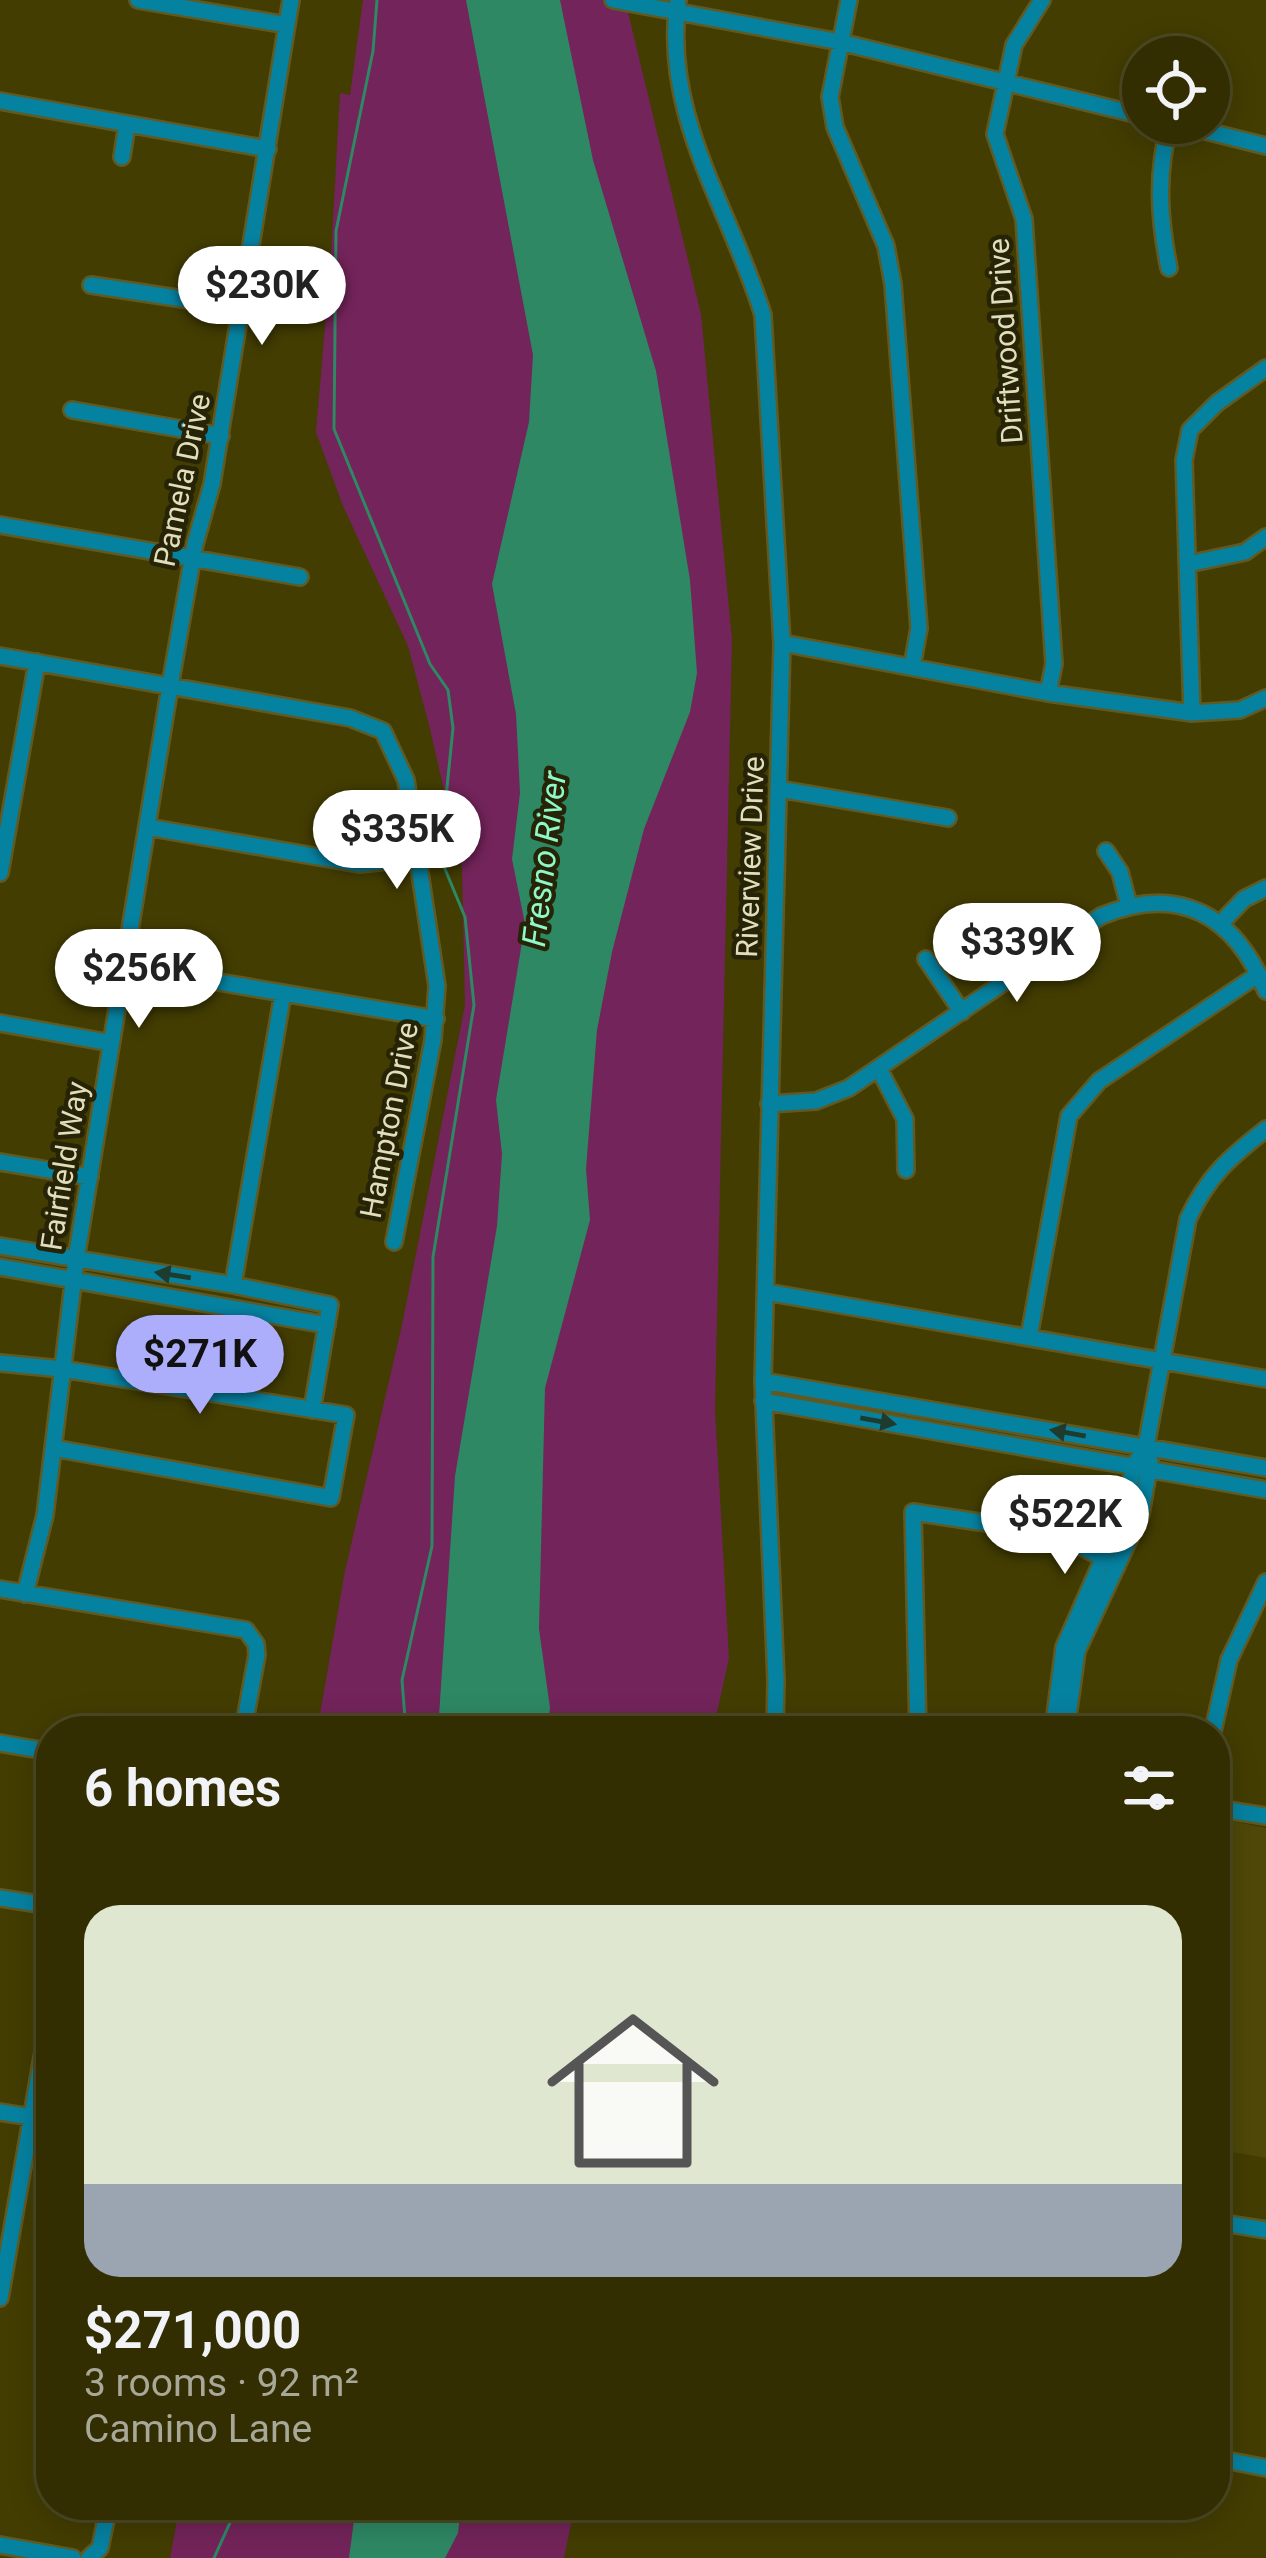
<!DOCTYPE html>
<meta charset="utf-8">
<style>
:root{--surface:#322e02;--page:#3a360c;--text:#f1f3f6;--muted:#a8a899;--line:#4d4a24;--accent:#adaefb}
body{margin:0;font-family:Roboto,sans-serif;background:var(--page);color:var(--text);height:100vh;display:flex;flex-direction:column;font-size:45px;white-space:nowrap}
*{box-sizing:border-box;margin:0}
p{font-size:39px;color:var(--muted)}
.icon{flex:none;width:66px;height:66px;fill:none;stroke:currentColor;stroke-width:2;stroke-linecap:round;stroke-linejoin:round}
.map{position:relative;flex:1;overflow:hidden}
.details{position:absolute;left:36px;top:1716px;width:1194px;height:804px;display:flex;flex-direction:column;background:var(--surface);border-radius:48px;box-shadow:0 6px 30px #0003,0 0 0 3px var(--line)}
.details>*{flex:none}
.tools{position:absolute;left:1122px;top:36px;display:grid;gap:24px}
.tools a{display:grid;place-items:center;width:108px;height:108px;border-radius:50%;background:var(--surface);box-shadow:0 6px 30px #0003,0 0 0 3px var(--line);font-size:60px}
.price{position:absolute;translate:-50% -102px;padding:0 27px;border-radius:42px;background:#fff;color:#222;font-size:39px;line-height:78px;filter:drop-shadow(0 3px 6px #0008)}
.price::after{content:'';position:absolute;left:50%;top:72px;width:36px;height:27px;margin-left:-18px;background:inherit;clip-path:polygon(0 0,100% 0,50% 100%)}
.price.on{background:var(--accent);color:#111}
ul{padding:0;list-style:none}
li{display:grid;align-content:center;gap:24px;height:636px;padding:0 48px}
li span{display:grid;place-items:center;height:372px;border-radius:36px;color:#555}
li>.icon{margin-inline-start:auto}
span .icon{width:216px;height:216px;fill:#fffc;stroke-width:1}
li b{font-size:51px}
h2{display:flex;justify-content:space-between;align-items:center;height:144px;padding:0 48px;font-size:51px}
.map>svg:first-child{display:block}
</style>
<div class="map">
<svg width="1266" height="2558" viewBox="0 0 1266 2558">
<rect width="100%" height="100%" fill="#433d02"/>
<path fill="#4f4808" d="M1215,1818L1266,1828V2158L1215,2149Z"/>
<path fill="#73245a" d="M363,0H625L701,314L732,640L715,1409L729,1658L713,1731H317L345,1571L402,1325L465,1005L462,868L429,725L408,646L343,506L316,432L331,257L340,93L350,95Z
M180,2505H575L564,2558H170Z"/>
<path fill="#2e8864" d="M466,0H560L593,160L656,371L690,580L697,673L690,712L644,829L612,952L597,1030L586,1169L590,1220L545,1388L539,1629L550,1708L547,1731H438L455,1476L497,1226L502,1154L496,1100L525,924L512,859L520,793L516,714L492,584L529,422L533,355Z
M356,2505H461L458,2533L445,2558H349Z"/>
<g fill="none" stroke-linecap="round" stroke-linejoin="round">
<path stroke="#2e8864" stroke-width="3" d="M377,0L373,51L336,231L334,429L430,664L448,690L453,728L440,857L465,917L474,1005L433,1257L432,1546L402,1680L406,1731
M214,2558L238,2505"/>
<g stroke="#5f5a23" stroke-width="20">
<path id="minor" d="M138,0L287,25
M613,0L840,42L1143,116
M678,0C662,118 730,207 763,315L782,643L763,1381L776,1680L775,1731
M849,0L830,97L835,127L886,246L893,284L919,628L912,667
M1042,0L1014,45L995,134L1024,219L1054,664L1048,693
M0,101L268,149
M1174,123L1266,146
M122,157L127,124
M1169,268C1159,219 1156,172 1170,123
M91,285L242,308
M72,410L221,436
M0,525L300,577
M1188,564L1245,552L1266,537
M782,643L1048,693L1192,713L1240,710L1266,698
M0,656L350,718L383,731L406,780L437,986L433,1040L394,1242
M1192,713L1184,460L1190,430L1217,403L1266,368
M779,789L948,818
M147,827L359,864L418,858
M1106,851L1120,872L1129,906
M0,873L37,662
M1220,924L1244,899L1266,888
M926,959L962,1012
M124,966L436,1019
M0,1023L111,1043
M879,1069L905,1119L906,1170
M769,1104L816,1101L849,1088L1101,916C1180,883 1235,916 1266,991
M0,1162L90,1177
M0,1246L233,1285L330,1305L312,1410
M0,1267L327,1325
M233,1285L283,993
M766,1292L1266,1379
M1029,1337L1069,1116L1099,1081L1259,974
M0,1363L62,1369L346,1415L331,1498L53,1448
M763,1381L1266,1468
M763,1401L1266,1490
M0,1589L246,1630L256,1644L257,1655L243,1731
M25,1594L45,1515L76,1259L170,686L195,544L212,484L291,0
M918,1731L913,1512L1058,1534L1117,1566
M1053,1731L1064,1647L1125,1509L1134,1465L1146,1447L1188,1219C1208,1176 1229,1158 1266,1129
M1066,1731L1077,1651L1141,1514L1150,1461
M1213,1731L1229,1660L1266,1582
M0,1743L51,1752
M1215,1808L1266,1816
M0,1898L51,1906
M0,2112L31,2117
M1215,2265L1223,2223L1266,2230
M0,2298L51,2006
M1215,2458L1266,2468
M0,2545L73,2558
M89,2558L100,2548L109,2505"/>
</g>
<use href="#minor" stroke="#0682a1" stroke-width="15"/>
</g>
<defs><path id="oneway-solid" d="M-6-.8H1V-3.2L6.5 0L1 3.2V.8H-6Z" transform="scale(3)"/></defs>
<g fill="#1e3b2d">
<use href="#oneway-solid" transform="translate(173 1275) rotate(-171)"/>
<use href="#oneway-solid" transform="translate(878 1421) rotate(10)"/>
<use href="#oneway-solid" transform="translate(1068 1433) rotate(-170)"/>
</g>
<g text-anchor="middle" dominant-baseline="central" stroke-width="9" stroke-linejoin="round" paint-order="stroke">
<g font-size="30" fill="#e1debc" stroke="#262306">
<text transform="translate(1005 341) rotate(-94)">Driftwood Drive</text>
<text transform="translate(182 480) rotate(-78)">Pamela Drive</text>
<text transform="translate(750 857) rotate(-88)">Riverview Drive</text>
<text transform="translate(389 1120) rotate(-79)">Hampton Drive</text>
<text transform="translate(64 1166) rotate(-81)">Fairfield Way</text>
</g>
<g font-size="33" font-style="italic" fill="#8ff8c8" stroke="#262306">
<text transform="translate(544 859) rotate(-83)">Fresno River</text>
</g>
</g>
</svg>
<div class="tools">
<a><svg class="icon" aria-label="locate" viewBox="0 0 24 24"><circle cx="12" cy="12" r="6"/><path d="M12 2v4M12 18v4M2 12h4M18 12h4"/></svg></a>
</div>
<b class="price" style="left:262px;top:348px">$230K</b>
<b class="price" style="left:397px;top:892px">$335K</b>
<b class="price" style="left:1017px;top:1005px">$339K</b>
<b class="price" style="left:139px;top:1031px">$256K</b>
<b class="price on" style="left:200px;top:1417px">$271K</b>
<b class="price" style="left:1065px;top:1577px">$522K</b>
<section class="details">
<h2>6 homes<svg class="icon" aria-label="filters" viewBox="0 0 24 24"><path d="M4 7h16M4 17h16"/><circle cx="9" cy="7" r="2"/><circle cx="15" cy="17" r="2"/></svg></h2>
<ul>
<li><span style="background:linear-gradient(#dfe7d0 75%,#9aa5b1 0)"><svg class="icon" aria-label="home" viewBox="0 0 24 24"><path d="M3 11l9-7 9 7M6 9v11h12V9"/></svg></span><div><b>$271,000</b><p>3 rooms · 92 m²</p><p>Camino Lane</p></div></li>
</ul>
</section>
</div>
